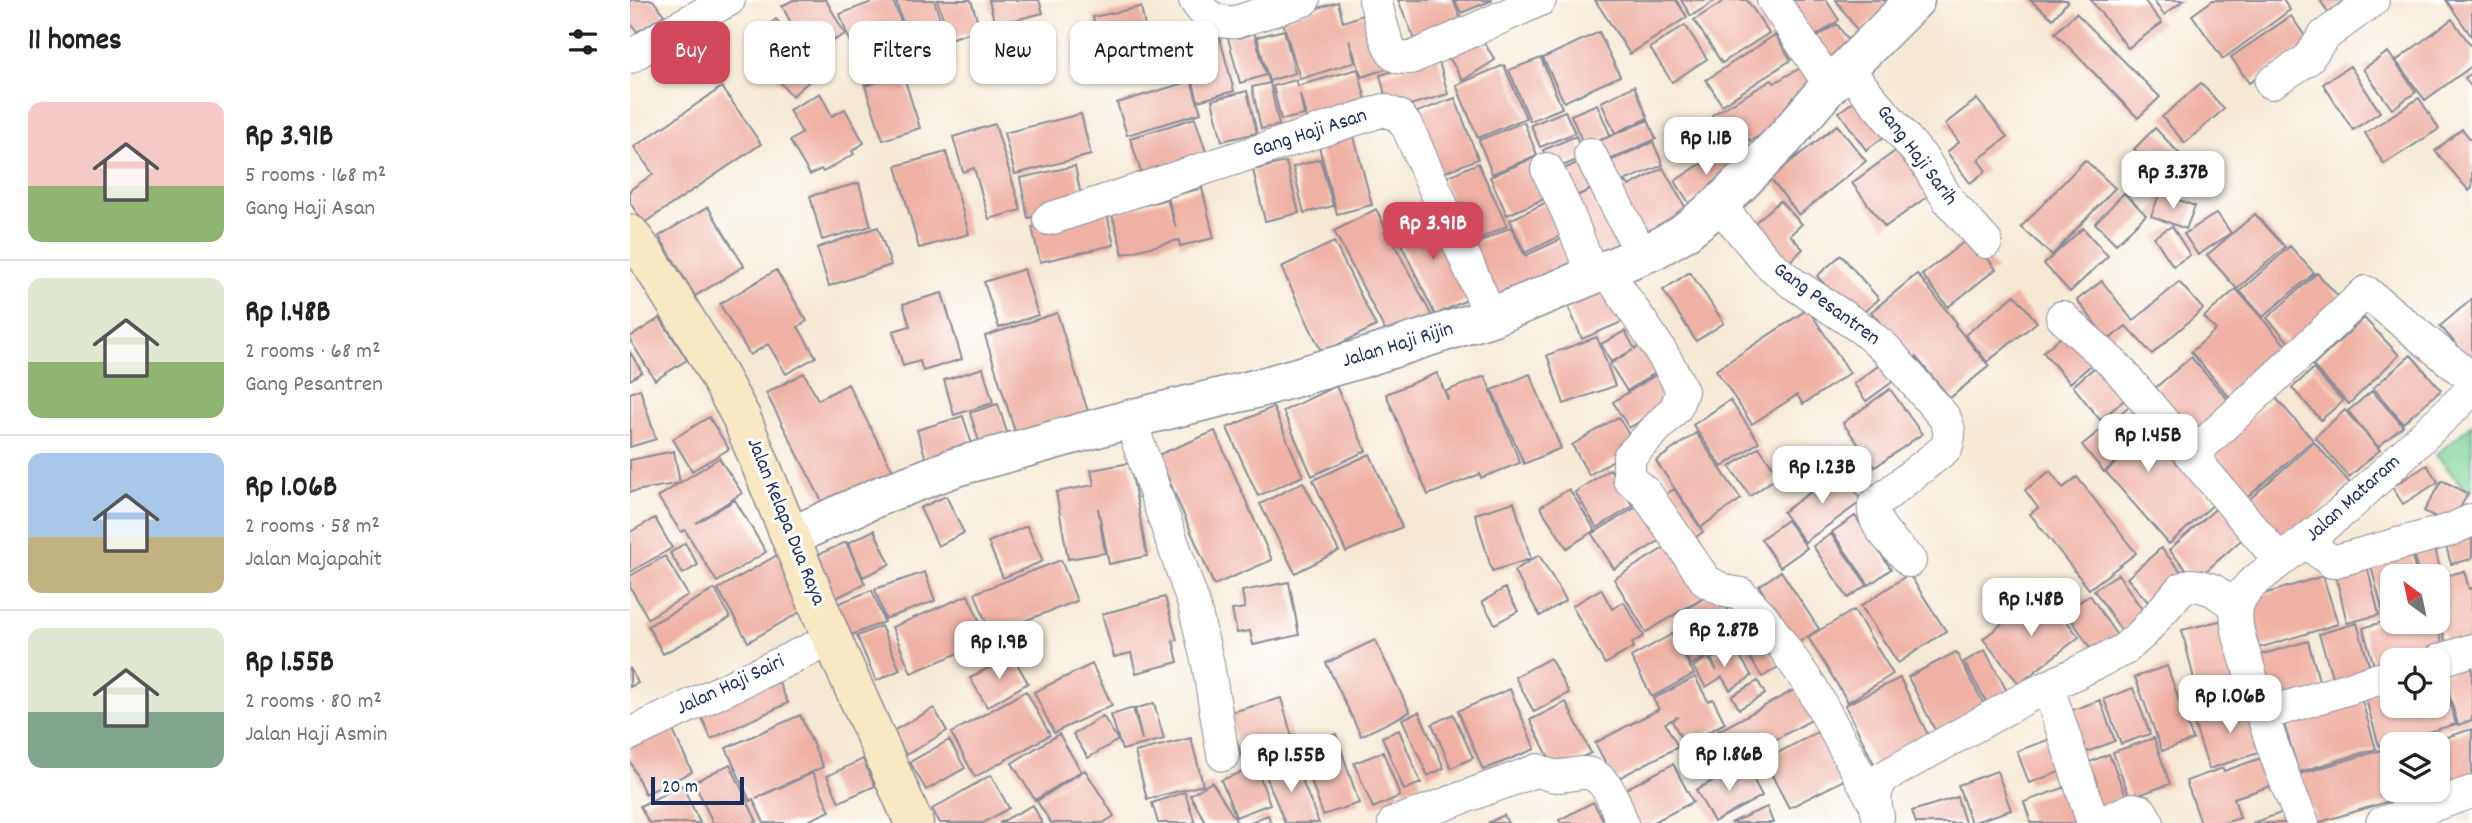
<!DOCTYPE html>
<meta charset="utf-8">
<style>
:root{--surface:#fff;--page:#f2f2f2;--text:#202124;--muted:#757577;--line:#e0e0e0;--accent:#d1495b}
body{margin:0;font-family:Dekko,sans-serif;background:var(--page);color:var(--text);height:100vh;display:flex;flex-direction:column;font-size:26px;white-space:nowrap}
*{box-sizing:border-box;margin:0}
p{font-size:23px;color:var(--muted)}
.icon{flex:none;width:38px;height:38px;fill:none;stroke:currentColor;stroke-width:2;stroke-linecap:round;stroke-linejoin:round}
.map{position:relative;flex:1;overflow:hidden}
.drawer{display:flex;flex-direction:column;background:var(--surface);width:630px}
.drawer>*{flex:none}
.hud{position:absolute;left:21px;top:21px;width:665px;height:63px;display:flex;gap:14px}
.needle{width:46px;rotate:327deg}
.controls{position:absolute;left:1750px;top:564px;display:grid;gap:14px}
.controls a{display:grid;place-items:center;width:70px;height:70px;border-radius:14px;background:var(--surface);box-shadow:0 2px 5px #0004;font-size:35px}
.scale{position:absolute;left:21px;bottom:18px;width:93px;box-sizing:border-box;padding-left:7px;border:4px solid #1b2f5e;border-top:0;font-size:19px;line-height:24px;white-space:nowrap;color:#1b2f5e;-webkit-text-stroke:5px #fff;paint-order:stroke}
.price{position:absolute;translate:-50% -60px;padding:0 16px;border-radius:14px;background:#fff;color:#222;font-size:23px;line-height:46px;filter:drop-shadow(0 2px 4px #0008)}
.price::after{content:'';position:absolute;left:50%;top:42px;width:21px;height:16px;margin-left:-10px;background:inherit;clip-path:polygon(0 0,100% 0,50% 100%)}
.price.on{background:var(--accent);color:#fff}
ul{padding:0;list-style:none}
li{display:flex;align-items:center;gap:21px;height:175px;padding:0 28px}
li+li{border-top:2px solid var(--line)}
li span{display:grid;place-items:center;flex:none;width:196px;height:140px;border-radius:14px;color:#555}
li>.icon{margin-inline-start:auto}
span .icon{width:84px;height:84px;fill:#fffc;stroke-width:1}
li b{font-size:30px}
h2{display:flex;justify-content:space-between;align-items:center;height:84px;padding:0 28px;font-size:30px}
.pill{padding:0 24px;border-radius:14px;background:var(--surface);box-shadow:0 2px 5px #0004;font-size:24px;line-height:63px}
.pill.on{background:var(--accent);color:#fff}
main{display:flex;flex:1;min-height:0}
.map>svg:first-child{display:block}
</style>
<main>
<section class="drawer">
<h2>11 homes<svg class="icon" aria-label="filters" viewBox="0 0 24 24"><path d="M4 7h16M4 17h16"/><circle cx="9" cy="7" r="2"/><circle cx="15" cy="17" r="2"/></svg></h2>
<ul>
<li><span style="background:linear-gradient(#f6c9c9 60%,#8fb573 0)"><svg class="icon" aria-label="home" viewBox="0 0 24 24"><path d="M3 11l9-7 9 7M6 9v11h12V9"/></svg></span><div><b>Rp 3.91B</b><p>5 rooms · 168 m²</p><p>Gang Haji Asan</p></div></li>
<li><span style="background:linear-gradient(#dfe7d0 60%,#8fb573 0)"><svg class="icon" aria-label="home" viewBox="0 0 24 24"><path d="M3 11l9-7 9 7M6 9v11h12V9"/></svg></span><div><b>Rp 1.48B</b><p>2 rooms · 68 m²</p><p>Gang Pesantren</p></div></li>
<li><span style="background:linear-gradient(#a9c7e8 60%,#c2b280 0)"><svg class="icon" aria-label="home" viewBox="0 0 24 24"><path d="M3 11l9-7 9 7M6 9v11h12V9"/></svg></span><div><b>Rp 1.06B</b><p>2 rooms · 58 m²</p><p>Jalan Majapahit</p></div></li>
<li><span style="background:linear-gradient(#dfe7d0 60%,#7fa58c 0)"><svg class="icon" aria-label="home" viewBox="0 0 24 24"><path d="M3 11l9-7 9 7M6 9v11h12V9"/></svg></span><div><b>Rp 1.55B</b><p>2 rooms · 80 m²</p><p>Jalan Haji Asmin</p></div></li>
</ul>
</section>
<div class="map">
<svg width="1842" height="823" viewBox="0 0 1842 823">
<rect width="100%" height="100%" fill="#fff"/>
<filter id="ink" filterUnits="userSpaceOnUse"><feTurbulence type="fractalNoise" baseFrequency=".0143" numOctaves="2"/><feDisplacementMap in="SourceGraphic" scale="14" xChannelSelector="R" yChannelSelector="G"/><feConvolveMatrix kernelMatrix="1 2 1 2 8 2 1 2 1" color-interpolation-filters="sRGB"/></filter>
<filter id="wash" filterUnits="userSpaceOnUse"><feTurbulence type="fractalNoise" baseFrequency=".00686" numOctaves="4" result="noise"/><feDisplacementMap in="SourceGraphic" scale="28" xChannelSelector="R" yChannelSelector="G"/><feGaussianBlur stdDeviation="1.57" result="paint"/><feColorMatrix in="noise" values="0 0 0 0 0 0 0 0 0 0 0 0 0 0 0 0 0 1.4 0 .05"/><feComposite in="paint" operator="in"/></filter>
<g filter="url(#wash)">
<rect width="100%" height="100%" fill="#f5e9d4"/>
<path fill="#7bd195" stroke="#4b807a" stroke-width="2" d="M1842,424V491L1839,494L1806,455Z"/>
<g id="blocks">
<path fill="#efb1a3" d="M0,0H23L34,15L7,32L0,22Z
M163,0H196L215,34L178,55L152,6Z
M247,0H263L281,51L266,0H304L321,54L235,85L210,14Z
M307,0H341L350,29L320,39Z
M359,0H409L413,13L365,25Z
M768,0H823L834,27L788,47Z
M825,0H863L831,13Z
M965,0H1046L1057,17L1000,54Z
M1051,0H1086L1061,16Z
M1096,0H1117L1139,33L1092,63L1064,20Z
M1159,0H1196L1209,20L1184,37Z
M1206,0H1263L1229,33Z
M1400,0H1437L1438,1L1423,19Z
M1461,0H1514L1532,23L1498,48Z
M1523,0H1554L1534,15Z
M1583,0H1653L1660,10L1593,59L1562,15Z
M1690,0H1715L1698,12Z
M1816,0H1842V37Z
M708,2L713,22L747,10L765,66L732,77L719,40L725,62L670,79L652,19Z
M511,7L522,62L475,72L463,17Z
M1446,13L1530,97L1508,118L1425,33Z
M1661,16L1679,42L1619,83L1601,57Z
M146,19L190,72L162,96L118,44Z
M1822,19L1842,47V66L1795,100L1766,61Z
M1207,24L1227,54L1200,73L1179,42Z
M1055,25L1077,59L1042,82L1020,48Z
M654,30L665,73L639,81L627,37Z
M624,32L636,75L610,83L598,38Z
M969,32L990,76L934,102L913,58Z
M589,35L604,91L568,101L553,45Z
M1145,35L1161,60L1092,105L1076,80Z
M850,36L865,60L833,80L818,56Z
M1758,52L1786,92L1762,109L1733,69Z
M808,58L818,94L759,111L750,75Z
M911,58L932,108L900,121L879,70Z
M874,65L896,118L848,138L826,85Z
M1720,66L1750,112L1723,130L1693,84Z
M1172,67L1188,94L1166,116L1120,141L1119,139L1101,149L1082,115L1142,80L1144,83Z
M728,69L738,108L678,124L670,94L674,115L651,120L643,86L666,80L667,86Z
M1842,73V88L1835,78Z
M273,74L290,128L253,140L235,86Z
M561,81L571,113L497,135L487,103Z
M640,83L649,125L631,129L622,87Z
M1571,83L1594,109L1555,143L1532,117Z
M1004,86L1018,118L985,133L971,102Z
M92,87L131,144L14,223L0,203V190L23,174L4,147Z
M617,91L627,133L592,141L582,100Z
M190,93L202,116L215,109L234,143L222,151L224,154L193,172L191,169L180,175L160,141L172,133L159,110Z
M1235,93L1262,131L1236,150L1209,112Z
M825,98L848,159L810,174L787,112Z
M1789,98L1809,129L1754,164L1735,133Z
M1347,99L1377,137L1348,160L1356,171L1340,183L1317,152L1329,142L1315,124Z
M967,104L980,135L954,146L941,115Z
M935,111L945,133L910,147L901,125Z
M451,114L461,155L385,174L374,133Z
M565,118L576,152L511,172L500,138Z
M1018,120L1026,139L970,164L962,144Z
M894,122L907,155L862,174L849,140Z
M365,124L391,210L359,219L344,168L333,172L323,137Z
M1207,125L1236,161L1169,215L1140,178Z
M1525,128L1567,172L1546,192L1504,149Z
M1832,129L1842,141V188L1839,191L1805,151Z
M946,136L954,157L921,171L913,150Z
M724,137L742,205L707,214L689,147Z
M1023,142L1033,165L982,186L973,164Z
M1272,146L1305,191L1255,227L1222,183Z
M1092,150L1107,173L1059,203L1045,181Z
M316,152L339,234L289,248L266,166Z
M908,156L926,194L877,215L860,177Z
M957,158L1003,251L966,269L934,202L964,188L935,201L922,175Z
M690,159L703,206L674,213L663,167Z
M1455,160L1485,188L1422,255L1391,227Z
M656,162L669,213L635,221L623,170Z
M848,163L877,226L840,243L812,179Z
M445,166L453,206L398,218L390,178Z
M1033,168L1058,212L1016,251L983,190L996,182L999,186Z
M229,183L241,226L192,240L180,196Z
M572,188L584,238L550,246L549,240L493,254L482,214L537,199L546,228L538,197Z
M1494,193L1516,215L1486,244L1465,223Z
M1530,193L1565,206L1556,229L1521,216Z
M927,197L943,230L895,253L880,220Z
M1150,201L1172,224L1160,235L1173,249L1157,264L1121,226Z
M78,207L114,266L65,296L29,236Z
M746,209L805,322L762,344L704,231Z
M800,209L843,297L805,315L763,227Z
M476,210L484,245L410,262L402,227Z
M1587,213L1601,233L1568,255L1554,234Z
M1625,214L1655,247L1607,289L1577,255Z
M1542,226L1560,255L1543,266L1524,237Z
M248,227L261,265L199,286L187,248Z
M881,227L895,256L942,234L954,261L867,301L841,246Z
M1453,228L1478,256L1440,292L1414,264Z
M1340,237L1366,269L1318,307L1292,275Z
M704,242L746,326L692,353L651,267Z
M1660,246L1684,273L1633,317L1610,291Z
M1211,255L1249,299L1225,320L1187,276Z
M394,269L408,315L369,328L354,282Z
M146,270L177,321L168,327L186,357L156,374L138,344L120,355L90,304Z
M1060,272L1094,323L1066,341L1033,290Z
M1687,273L1717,306L1666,350L1637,318Z
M1287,274L1327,323L1325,325L1359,366L1320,398L1286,357L1281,361L1241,312Z
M1472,281L1503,321L1549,282L1573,309L1522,354L1496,326L1478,340L1447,300Z
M977,283L994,321L952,339L936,301Z
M1606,289L1660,350L1607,406L1561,352L1586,330L1574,317Z
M312,293L332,359L293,371L290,361L273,366L263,331L280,326L273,304Z
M1385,295L1407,322L1357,362L1335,335Z
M1842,299V362L1810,326Z
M1178,309L1220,373L1173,404L1167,395L1122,424L1086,370Z
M427,313L460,418L388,441L355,336Z
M30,318L57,360L25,380L0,340V337Z
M1734,318L1769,355L1719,404L1683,366Z
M1439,330L1466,361L1440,383L1413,352Z
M995,331L1005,349L1011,345L1028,371L997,391L980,364L1003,350L981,362L971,344Z
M967,337L985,386L934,404L917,355Z
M0,352L12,372L0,380Z
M1781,355L1811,390L1773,423L1743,388Z
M1561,357L1608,411L1570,443L1524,389Z
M1256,360L1268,378L1236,401L1224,384Z
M1471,362L1499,396L1470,420L1443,386Z
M353,368L363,403L324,415L314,380Z
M1683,369L1713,401L1691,420L1662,388Z
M174,373L188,400L218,384L266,477L198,513L136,393Z
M807,373L818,400L816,391L855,376L890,463L851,478L850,474L798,495L756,394Z
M1029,373L1045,399L999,428L983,402Z
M900,374L931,448L894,464L862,390Z
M706,386L736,451L682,476L653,411Z
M10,389L26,439L0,447V393Z
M1260,389L1292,434L1245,467L1213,423Z
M1742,391L1773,426L1748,447L1718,411Z
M1645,397L1683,440L1613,501L1575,458Z
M1100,400L1129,442L1092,467L1063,425Z
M368,404L381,445L353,454L340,413Z
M1502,404L1524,429L1520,432L1584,504L1539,544L1476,472L1514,437L1474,472L1452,445Z
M643,407L673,476L628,496L597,428Z
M1715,410L1750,450L1719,477L1685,437Z
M333,416L346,457L300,472L287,430Z
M79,417L99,449L62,471L43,439Z
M988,417L1006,446L959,475L942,445Z
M585,431L642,560L584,585L528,455Z
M1066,433L1111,499L1071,527L1026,461Z
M1684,442L1720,483L1648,548L1611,507Z
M1129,447L1149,476L1120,496L1100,467Z
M44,451L50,483L0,492V460Z
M740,454L772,527L716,552L683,480Z
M89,458L112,493L66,523L105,500L136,552L87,582L55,530L51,532L28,497Z
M500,463L517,556L479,564L468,508L475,553L438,559L426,492L464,485L461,470Z
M1797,465L1808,482L1773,504L1762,487Z
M980,469L1003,506L967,528L945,492Z
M1210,471L1232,501L1175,542L1153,512Z
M1420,471L1433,488L1447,477L1506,553L1459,589L1400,514L1408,508L1395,490Z
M1812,480L1838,494L1820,525L1794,511Z
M673,482L709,551L665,573L630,504Z
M939,489L965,530L937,548L910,507Z
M1044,489L1073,532L1058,543L1028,500Z
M316,496L334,533L308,546L290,508Z
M1016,501L1037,536L984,569L962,534Z
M884,502L901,559L862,571L845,514Z
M1591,504L1618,534L1566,580L1539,550Z
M1225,516L1261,569L1239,585L1202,532Z
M25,518L42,548L0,572V532Z
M1157,520L1177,548L1150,567L1131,539Z
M397,526L413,561L373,578L358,542Z
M1842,528V559L1821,564L1813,535Z
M244,530L260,564L233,577L218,543Z
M1201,534L1237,585L1218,598L1183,546Z
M1802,536L1812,577L1834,571L1839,589L1842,588V641L1817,648L1808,613V576H1789L1780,541Z
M216,542L235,584L206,598L185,556Z
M55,543L68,565L53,574L40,553Z
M1042,543L1075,596L1016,632L984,579Z
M1779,545L1787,576H1762V614L1754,616L1738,555Z
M1531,548L1558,580L1525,610L1497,578Z
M149,554L179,607L118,642L88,589Z
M909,555L936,600L910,616L884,571Z
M35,556L58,595L18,618L0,587V576Z
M1735,557L1749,615L1717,623L1703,564Z
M431,560L447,601L360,634L345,593Z
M1151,571L1189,629L1166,644L1129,586Z
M295,572L305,601L255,619L245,589Z
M1279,574L1316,631L1268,663L1231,606Z
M1488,574L1515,614L1491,630L1464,590Z
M1693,576L1708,624L1629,648L1615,600Z
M659,582L669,635L623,645L620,631L607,633L602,610L615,608L612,591Z
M875,588L888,611L865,624L852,602Z
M85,589L100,618L33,654L18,626Z
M971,589L982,609L994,602L1014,636L1002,643L1004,647L975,664L942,606Z
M242,590L254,622L219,636L207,604Z
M1086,590L1098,610L1066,630L1054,611Z
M1413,591L1449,637L1389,684L1353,639Z
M338,595L358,641L281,673L262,627Z
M1460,595L1491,642L1466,657L1436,611Z
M535,597L547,640L543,641L548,662L506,673L501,653L484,657L472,614Z
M1224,610L1263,674L1218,702L1178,637Z
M1101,612L1114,633L1061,665L1048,643Z
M1597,619L1616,698L1571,708L1552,630Z
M1762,619V621H1806L1814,650L1779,660H1762V664L1745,669L1733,628Z
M1727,623L1741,672L1704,683L1689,634Z
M251,626L270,670L246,681L227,636Z
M1124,628L1149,667L1132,677L1108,639Z
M1042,634L1064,674L1022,697L1001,657Z
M745,640L780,712L731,736L696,663Z
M1678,641L1692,691L1644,704L1630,655Z
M1103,645L1122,676L1100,690L1092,677L1076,687L1063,667L1078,657L1087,671L1081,659Z
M1355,650L1379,695L1359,707L1334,662Z
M1326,652L1355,706L1306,732L1278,677Z
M382,655L398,683L357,707L340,678Z
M920,658L939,693L904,712L885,677Z
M462,664L482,705L424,733L404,692Z
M1842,665V720L1828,725L1813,674Z
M1537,666L1563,740L1532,751L1505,677Z
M0,668L8,683L0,687Z
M1811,673L1826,724L1749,746L1735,696L1762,688V705H1808V674Z
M145,674L158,703L81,739L68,709Z
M1065,677L1078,701L1083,699L1095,723L1055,745L1042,721L1048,717L1035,723L1048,747L985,780L965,743L1029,709L1023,699Z
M1270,678L1304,747L1249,774L1215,705Z
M1128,681L1135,694L1109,709L1102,696Z
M1171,686L1187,717L1099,765L1083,734Z
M1503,688L1520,734L1491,744L1474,699Z
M880,689L905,749L853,770L828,711Z
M396,691L420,735L345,777L321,733Z
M1730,694L1746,749L1669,772L1652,718Z
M651,698L664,744L612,758L599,713Z
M1470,700L1485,741L1447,756L1432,714Z
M1621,700L1637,750L1579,769L1563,720Z
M936,702L961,753L925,770L900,720Z
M524,703L534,739L492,750L481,715L503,708L512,740L505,709Z
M304,708L317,731L276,755L263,731Z
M789,712L814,768L798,776L772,719Z
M823,714L843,758L821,768L802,724Z
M170,715L193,767L126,798L183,773L200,811L173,823H134L123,799L120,801L96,748Z
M473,716L488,740L458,758L443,734Z
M40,724L62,772L15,794L0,761V743Z
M1195,728L1220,777L1159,808L1134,760Z
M1842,729V782L1821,788L1807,740Z
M769,730L791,783L774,790L752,737Z
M429,734L451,771L405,800L382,763Z
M706,734L729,803L693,815L669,746Z
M1426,737L1438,769L1399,783L1387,751Z
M561,738L573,785L517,799L505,752Z
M1524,738L1540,784L1500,798L1483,752Z
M1804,738L1806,744H1788V743Z
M319,740L335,768L296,790L280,762Z
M1758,748L1762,760V789H1771L1773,797L1687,823L1670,774Z
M753,752L770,796L743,808L724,763Z
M1808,752L1817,780L1808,782Z
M1479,754L1498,801L1470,811L1452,765Z
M1631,758L1641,786L1604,798L1610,818L1594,823H1571L1556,781L1593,768L1594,771Z
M233,759L245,786L209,802L197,776Z
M664,760L689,823H655L634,771Z
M1115,763L1132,796L1084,822L1066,790Z
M100,764L127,822L124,823H83L64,782Z
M1043,764L1063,802L1022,823H1001L986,794Z
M626,767L640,804L606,817L591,780Z
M455,770L484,816L473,823H421L407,801Z
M1367,771L1381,810L1341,823L1328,785Z
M361,775L379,808L353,823H310L302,809Z
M582,782L607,822L605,823H576L560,795Z
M1444,784L1455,823H1401L1394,802Z
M52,785L70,823H19L10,806Z
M555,792L565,823H528L522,803Z
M1327,797L1335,823H1286L1282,811Z
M963,802L975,823H931L929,820Z
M403,805L412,823H369Z
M1137,807L1143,823H1100Z
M1654,812L1658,823H1622Z
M638,815L641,823H618Z
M874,815L878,823H858Z"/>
</g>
</g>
<g filter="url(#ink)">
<use href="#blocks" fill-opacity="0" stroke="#888c99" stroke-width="2"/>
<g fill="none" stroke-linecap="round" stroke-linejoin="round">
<g stroke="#888c99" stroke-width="34">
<path id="minor" d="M565,0C574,16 588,24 606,22L674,0
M745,0C749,13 755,46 765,55C770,59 775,58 781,58L910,0
M1143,0L1200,85
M0,57L37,33L99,0
M1216,68L1294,160L1319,201L1356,242
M1641,83L1677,60L1694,36L1743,0
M960,154L1012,255
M917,169L938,213L963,276
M1089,205L1137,262L1161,282L1231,328L1257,350L1314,417C1320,428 1321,435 1316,448L1244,505C1241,526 1267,546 1280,561
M419,219L754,110L769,116L778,128L861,317
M977,270C1002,311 1033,348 1052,391L1046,408L999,457V479L1016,493L1076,581L1095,591L1111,594L1132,616L1182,688L1245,804
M1432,317L1488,368L1650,561
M500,419L564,605L578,664L593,755
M1562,455L1736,292L1842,379
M1676,542L1702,562L1820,530L1842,520
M1808,661L1842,650
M1418,687L1463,823
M1632,715L1762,675
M0,734L202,639
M1248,817C1244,801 1244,790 1254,777L1397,697L1493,650L1512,634L1551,589L1560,585L1571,586L1583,590L1607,607
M764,823L908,770C927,780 932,775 952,773C976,771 986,805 992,823
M1471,823L1503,809L1511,811L1518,823
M1673,823C1650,772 1633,720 1618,666C1613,648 1604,627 1607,608C1608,599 1614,592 1620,585L1719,506L1842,390
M1752,823L1842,792"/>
</g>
<g stroke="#888c99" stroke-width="41">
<path id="tertiary" d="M162,536L252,495L326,467L500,419L629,388L730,359L861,317L1024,250L1052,234L1089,205L1154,139L1200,85L1285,0"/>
</g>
<g stroke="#888c99" stroke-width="41">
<path id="secondary" d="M0,234L19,260L74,349L111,417L202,639L284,823"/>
</g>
<use href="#minor" stroke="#fff" stroke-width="32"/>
<use href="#tertiary" stroke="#fff" stroke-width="38"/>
<use href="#secondary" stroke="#f8e8c3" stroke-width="38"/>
</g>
</g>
<g text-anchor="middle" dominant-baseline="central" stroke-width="6" stroke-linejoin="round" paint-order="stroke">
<g font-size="21" fill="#1b2f5e" stroke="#fff">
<text transform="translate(680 134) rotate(-18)">Gang Haji Asan</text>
<text transform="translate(1286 156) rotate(53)">Gang Haji Sarih</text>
<text transform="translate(1196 305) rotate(36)">Gang Pesantren</text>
<text transform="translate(768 346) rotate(-17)">Jalan Haji Rijin</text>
<text transform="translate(1724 499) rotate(-42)">Jalan Mataram</text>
<text transform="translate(155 522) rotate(68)">Jalan Kelapa Dua Raya</text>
<text transform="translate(101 686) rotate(-25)">Jalan Haji Sairi</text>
</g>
</g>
</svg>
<div class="controls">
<a><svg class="needle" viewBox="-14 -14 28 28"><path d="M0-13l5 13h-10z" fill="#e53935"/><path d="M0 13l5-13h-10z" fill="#757577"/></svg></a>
<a><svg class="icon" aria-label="locate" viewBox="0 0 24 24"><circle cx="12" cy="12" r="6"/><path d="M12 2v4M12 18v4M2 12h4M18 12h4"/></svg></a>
<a><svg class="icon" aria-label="layers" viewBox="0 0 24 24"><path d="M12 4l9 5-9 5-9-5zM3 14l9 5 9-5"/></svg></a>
</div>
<div class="scale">20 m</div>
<b class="price" style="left:1076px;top:177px">Rp 1.1B</b>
<b class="price" style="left:1543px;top:211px">Rp 3.37B</b>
<b class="price on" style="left:803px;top:262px">Rp 3.91B</b>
<b class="price" style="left:1518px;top:474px">Rp 1.45B</b>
<b class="price" style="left:1192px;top:506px">Rp 1.23B</b>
<b class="price" style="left:1401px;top:638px">Rp 1.48B</b>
<b class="price" style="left:1094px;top:669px">Rp 2.87B</b>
<b class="price" style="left:369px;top:681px">Rp 1.9B</b>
<b class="price" style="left:1600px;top:735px">Rp 1.06B</b>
<b class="price" style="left:1099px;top:793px">Rp 1.86B</b>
<b class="price" style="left:661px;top:794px">Rp 1.55B</b>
<div class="hud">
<a class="pill on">Buy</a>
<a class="pill">Rent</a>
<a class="pill">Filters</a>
<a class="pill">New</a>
<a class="pill">Apartment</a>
</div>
</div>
</main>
